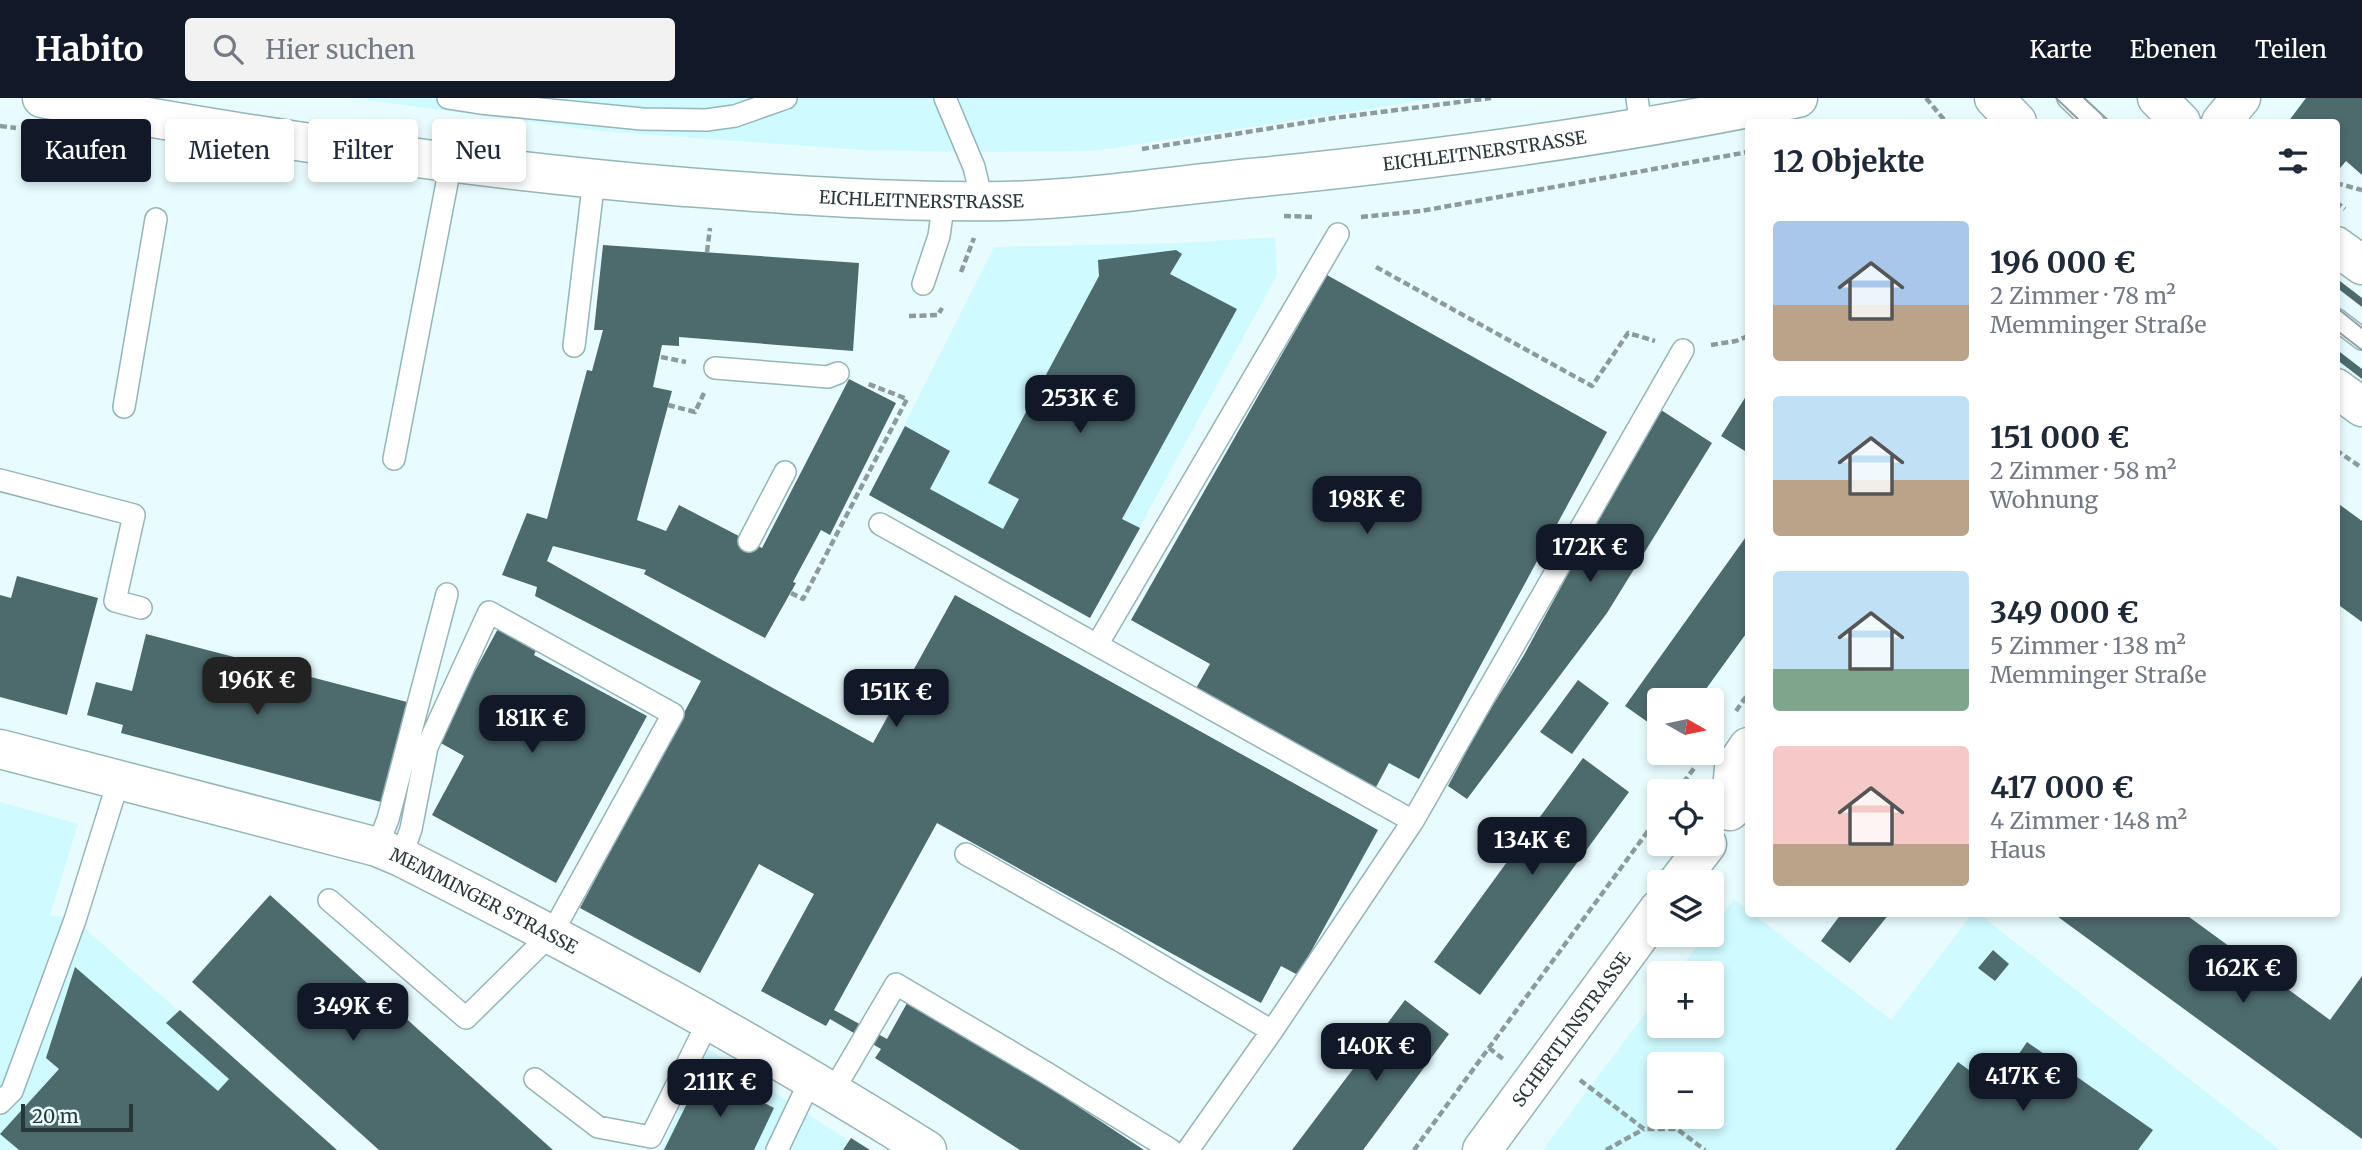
<!DOCTYPE html>
<html lang="de">
<meta charset="utf-8">
<style>
:root{--surface:#fff;--page:#f2f2f3;--text:#1f2937;--muted:#747a83;--accent:#111827}
body{margin:0;font-family:Merriweather,serif;background:var(--page);color:var(--text);height:100vh;display:flex;flex-direction:column;font-size:26px;white-space:nowrap}
*{box-sizing:border-box;margin:0}
p{font-size:23px;color:var(--muted)}
.icon{flex:none;width:38px;height:38px;fill:none;stroke:currentColor;stroke-width:2;stroke-linecap:round;stroke-linejoin:round}
.map{position:relative;flex:1;overflow:hidden}
.drawer{position:absolute;left:1745px;top:21px;width:595px;height:798px;display:flex;flex-direction:column;background:var(--surface);border-radius:7px;box-shadow:0 4px 10px #0003}
.drawer>*{flex:none}
.top-card{position:absolute;left:21px;top:21px;width:665px;height:63px;display:flex;gap:14px}
.needle{width:46px;rotate:99deg}
.controls{position:absolute;left:1647px;top:590px;display:grid;gap:14px}
.controls a{display:grid;place-items:center;width:77px;height:77px;border-radius:7px;background:var(--surface);box-shadow:0 4px 10px #0003;font-size:35px}
.scale{position:absolute;left:21px;bottom:18px;width:112px;box-sizing:border-box;padding-left:7px;border:4px solid #2a3739;border-top:0;font-size:19px;line-height:24px;white-space:nowrap;color:#2a3739;-webkit-text-stroke:5px #e8fcfe;paint-order:stroke}
.price{position:absolute;translate:-50% -60px;padding:0 16px;border-radius:14px;background:var(--accent);color:#fff;font-size:23px;line-height:46px;filter:drop-shadow(0 2px 4px #0008)}
.price::after{content:'';position:absolute;left:50%;top:42px;width:21px;height:16px;margin-left:-10px;background:inherit;clip-path:polygon(0 0,100% 0,50% 100%)}
.price.current{background:#222;color:#fff}
ul{padding:0;list-style:none}
li{display:flex;align-items:center;gap:21px;height:175px;padding:0 28px}
li span{display:grid;place-items:center;flex:none;width:196px;height:140px;border-radius:7px;color:#555}
li>.icon{margin-inline-start:auto}
span .icon{width:84px;height:84px;fill:#fffc;stroke-width:1}
li b{font-size:30px}
h2{display:flex;justify-content:space-between;align-items:center;height:84px;padding:0 28px;font-size:30px}
.tag{padding:0 24px;border-radius:7px;background:var(--surface);box-shadow:0 4px 10px #0003;font-size:24px;line-height:63px}
.tag.current{background:var(--accent);color:#fff}
header{display:flex;align-items:center;gap:42px;box-sizing:border-box;height:98px;padding:0 35px;background:var(--accent);color:#fff}
header strong{font-size:33px}
nav{display:flex;gap:38px;margin-inline-start:auto;font-size:24px}
.search{width:490px;height:63px;background:var(--page);display:flex;align-items:center;gap:18px;box-sizing:border-box;padding:0 24px;border-radius:7px;color:var(--muted);font-size:26px}
.map>svg:first-child{display:block}
</style>
<header>
<strong>Habito</strong>
<div class="search"><svg class="icon" aria-label="search" viewBox="0 0 24 24"><circle cx="10" cy="10" r="6"/><path d="M15 15l6 6"/></svg>Hier suchen</div>
<nav><a>Karte</a><a>Ebenen</a><a>Teilen</a></nav>
</header>
<div class="map">
<svg width="2362" height="1052" viewBox="0 0 2362 1052">
<rect width="100%" height="100%" fill="#e8fcfe"/>
<path fill="#cffaff" fill-rule="evenodd" d="M351,0H1440L1093,53L967,54L862,52L599,33Z
M1275,139L1277,177L1090,520L869,397L994,149L1181,145Z
M0,704L78,726L50,817L75,822L337,1052H0Z
M1734,801L1748,812V816H1753L1891,922L1972,816H1979L2280,1052H1543L1659,897V928H1712V875H1676L1706,837L1712,836V830ZM1659,966H1712V1018H1659Z
M708,951L863,1052H661Z"/>
<path fill="#4d6a6d" d="M2306,0H2362V77L2346,63L2336,75V24H2288Z
M603,147L859,165L853,253L679,239V248L662,247L653,289L672,293L637,422L666,433L679,407L762,450L849,281L896,305L830,437L821,432L793,484L796,485L765,540L644,476L646,472L553,448L547,463L715,558L873,645L955,497L1378,732L1298,877L1281,868L1261,905L937,725L834,912L887,941L911,898L1144,1052H1020L875,960L881,951L830,921L826,928L761,893L814,796L759,766L700,875L580,810L701,583L535,498L537,489L502,477L527,415L547,421L587,272L592,273L603,232H594Z
M1176,152L1182,156L1170,176L1237,211L1122,421L1140,430L1090,520L869,397L905,328L950,353L930,391L1003,431L1019,401L988,385L1099,178L1098,162Z
M1327,177L1607,334L1419,681L1389,665L1375,691L1195,592L1210,566L1131,522Z
M2336,180L2362,200V209L2336,189Z
M2336,251L2362,271V281L2336,261Z
M1748,295V355L1721,338Z
M1658,310L1712,345L1607,515L1467,701L1448,688L1480,628L1524,557Z
M2336,404L2362,423V524L2336,505Z
M1748,436V533L1698,602H1659V632L1625,608Z
M17,478L98,500L67,617L0,599V497L11,500Z
M500,527L538,548L534,557L647,618L556,785L432,717L464,658L437,643Z
M146,536L407,604L381,704L121,635L123,627L87,617L96,584L132,593Z
M1578,582L1609,605L1572,656L1540,634Z
M1583,660L1629,694L1480,897L1434,864Z
M270,797L421,934L553,1052H379L192,884Z
M1841,816H1889L1850,865L1821,843Z
M2054,816H2185L2330,922L2362,878V1041Z
M1993,852L2009,866L1995,883L1978,870Z
M75,869L218,993L229,981L166,925L180,912L337,1052H19L0,1036L59,971L46,960Z
M1405,902L1449,936L1363,1052H1292Z
M2027,944L2153,1032L2138,1052H1895L1958,964L1995,991Z
M703,973L774,1010L754,1052H664Z
M851,1040L870,1052H843Z"/>
<g fill="none" stroke-linecap="round" stroke-linejoin="round">
<g stroke="#95b5b8" stroke-width="24">
<path id="service" d="M448,0L480,5L642,21L706,22L735,18L786,0
M945,0L974,69L982,102
M1637,0L1641,29
M2068,0L2093,24
M1338,136L1097,547L1413,723
M923,186L939,138L944,102
M2336,221L2362,241
M574,248L594,81
M715,270L828,279L838,275
M124,309L156,121
M394,361L451,64
M0,382L134,417L115,503L141,510
M880,426L1097,547
M749,443L785,374
M377,749L388,721L447,496
M966,756L1117,841L1272,933
M329,802L466,920L552,835L673,616L489,514L427,649L411,731L401,759
M535,981L598,1029L651,1039L708,924
M833,993L896,886L1045,974L1171,1052
M0,1005L12,993L75,822L119,681
M777,1052L811,981
M1188,1052L1272,933L1413,723L1683,252"/>
</g>
<g stroke="#95b5b8" stroke-width="41">
<g id="minor">
<path d="M2221,24L2241,0"/>
<path id="s1" d="M0,651L377,749L401,759C580,850 757,945 927,1052"/>
</g>
</g>
<g stroke="#95b5b8" stroke-width="41">
<g id="tertiary">
<path d="M1730,713L1734,670L1748,649"/>
<path d="M1678,784L1707,746"/>
<path id="s2" d="M1482,1052L1659,811"/>
</g>
</g>
<g stroke="#95b5b8" stroke-width="41">
<g id="secondary">
<path id="s3" d="M42,0C255,40 470,71 685,89C792,97 898,105 1005,103C1091,101 1176,87 1262,79C1441,61 1622,37 1798,0"/>
<path d="M1994,0L2017,24"/>
<path d="M2157,0L2181,24"/>
<path d="M2336,148L2362,167"/>
<path d="M2336,290L2362,309"/>
</g>
</g>
<path stroke="#8c9c9e" stroke-width="4.5" stroke-dasharray="7 3.5" stroke-linecap="butt" d="M1926,0L1946,24
M0,28L16,30
M1142,51L1334,20L1491,0
M2336,85L2362,92
M2336,104L2345,111
M1284,118L1314,119
M1361,119L1421,113L1748,54
M707,154L710,130
M1376,169L1592,288L1628,235L1655,243
M961,174L974,140
M909,218L938,217L942,210
M1711,247L1736,243L1748,238
M661,259L686,264
M668,307L695,314L704,295
M2336,352L2362,370
M791,495L803,501L907,301L866,285
M1736,613L1748,596
M1677,693L1695,669
M1489,950L1503,961
M1580,982L1644,1031H1677L1705,1052
M1414,1052L1659,718
M1606,1052L1644,1031"/>
<use href="#service" stroke="#fff" stroke-width="21"/>
<use href="#minor" stroke="#fff" stroke-width="38"/>
<use href="#tertiary" stroke="#fff" stroke-width="38"/>
<use href="#secondary" stroke="#fff" stroke-width="38"/>
<path stroke="#91a2a4" stroke-width="2" d="M2056,0L2081,24
M2084,0L2110,24
M2336,209L2362,230
M2336,232L2362,252"/>
</g>
<g text-anchor="middle" dominant-baseline="central" stroke-width="7" stroke-linejoin="round" paint-order="stroke">
<g font-size="18" fill="#2a3739" stroke="#e8fcfe">
<text stroke="none"><textPath href="#s3" startOffset="1452">EICHLEITNERSTRASSE</textPath></text>
<text stroke="none"><textPath href="#s3" startOffset="886">EICHLEITNERSTRASSE</textPath></text>
<text stroke="none"><textPath href="#s1" startOffset="509">MEMMINGER STRASSE</textPath></text>
<text stroke="none"><textPath href="#s2" startOffset="150">SCHERTLINSTRASSE</textPath></text>
</g>
</g>
</svg>
<div class="controls">
<a><svg class="needle" viewBox="-14 -14 28 28"><path d="M0-13l5 13h-10z" fill="#e53935"/><path d="M0 13l5-13h-10z" fill="#747a83"/></svg></a>
<a><svg class="icon" aria-label="locate" viewBox="0 0 24 24"><circle cx="12" cy="12" r="6"/><path d="M12 2v4M12 18v4M2 12h4M18 12h4"/></svg></a>
<a><svg class="icon" aria-label="layers" viewBox="0 0 24 24"><path d="M12 4l9 5-9 5-9-5zM3 14l9 5 9-5"/></svg></a>
<a>+</a>
<a>−</a>
</div>
<div class="scale">20 m</div>
<b class="price" style="left:1080px;top:337px">253K €</b>
<b class="price" style="left:1367px;top:438px">198K €</b>
<b class="price" style="left:1590px;top:486px">172K €</b>
<b class="price current" style="left:257px;top:619px">196K €</b>
<b class="price" style="left:896px;top:631px">151K €</b>
<b class="price" style="left:532px;top:657px">181K €</b>
<b class="price" style="left:1532px;top:779px">134K €</b>
<b class="price" style="left:2243px;top:907px">162K €</b>
<b class="price" style="left:353px;top:945px">349K €</b>
<b class="price" style="left:1376px;top:985px">140K €</b>
<b class="price" style="left:2023px;top:1015px">417K €</b>
<b class="price" style="left:720px;top:1021px">211K €</b>
<div class="top-card">
<a class="tag current">Kaufen</a>
<a class="tag">Mieten</a>
<a class="tag">Filter</a>
<a class="tag">Neu</a>
</div>
<section class="drawer">
<h2>12 Objekte<svg class="icon" aria-label="filters" viewBox="0 0 24 24"><path d="M4 7h16M4 17h16"/><circle cx="9" cy="7" r="2"/><circle cx="15" cy="17" r="2"/></svg></h2>
<ul>
<li><span style="background:linear-gradient(#a9c7e8 60%,#b9a48a 0)"><svg class="icon" aria-label="home" viewBox="0 0 24 24"><path d="M3 11l9-7 9 7M6 9v11h12V9"/></svg></span><div><b>196 000 €</b><p>2 Zimmer · 78 m²</p><p>Memminger Straße</p></div></li>
<li><span style="background:linear-gradient(#bfe0f5 60%,#b9a48a 0)"><svg class="icon" aria-label="home" viewBox="0 0 24 24"><path d="M3 11l9-7 9 7M6 9v11h12V9"/></svg></span><div><b>151 000 €</b><p>2 Zimmer · 58 m²</p><p>Wohnung</p></div></li>
<li><span style="background:linear-gradient(#bfe0f5 70%,#7fa58c 0)"><svg class="icon" aria-label="home" viewBox="0 0 24 24"><path d="M3 11l9-7 9 7M6 9v11h12V9"/></svg></span><div><b>349 000 €</b><p>5 Zimmer · 138 m²</p><p>Memminger Straße</p></div></li>
<li><span style="background:linear-gradient(#f6c9c9 70%,#b9a48a 0)"><svg class="icon" aria-label="home" viewBox="0 0 24 24"><path d="M3 11l9-7 9 7M6 9v11h12V9"/></svg></span><div><b>417 000 €</b><p>4 Zimmer · 148 m²</p><p>Haus</p></div></li>
</ul>
</section>
</div>
